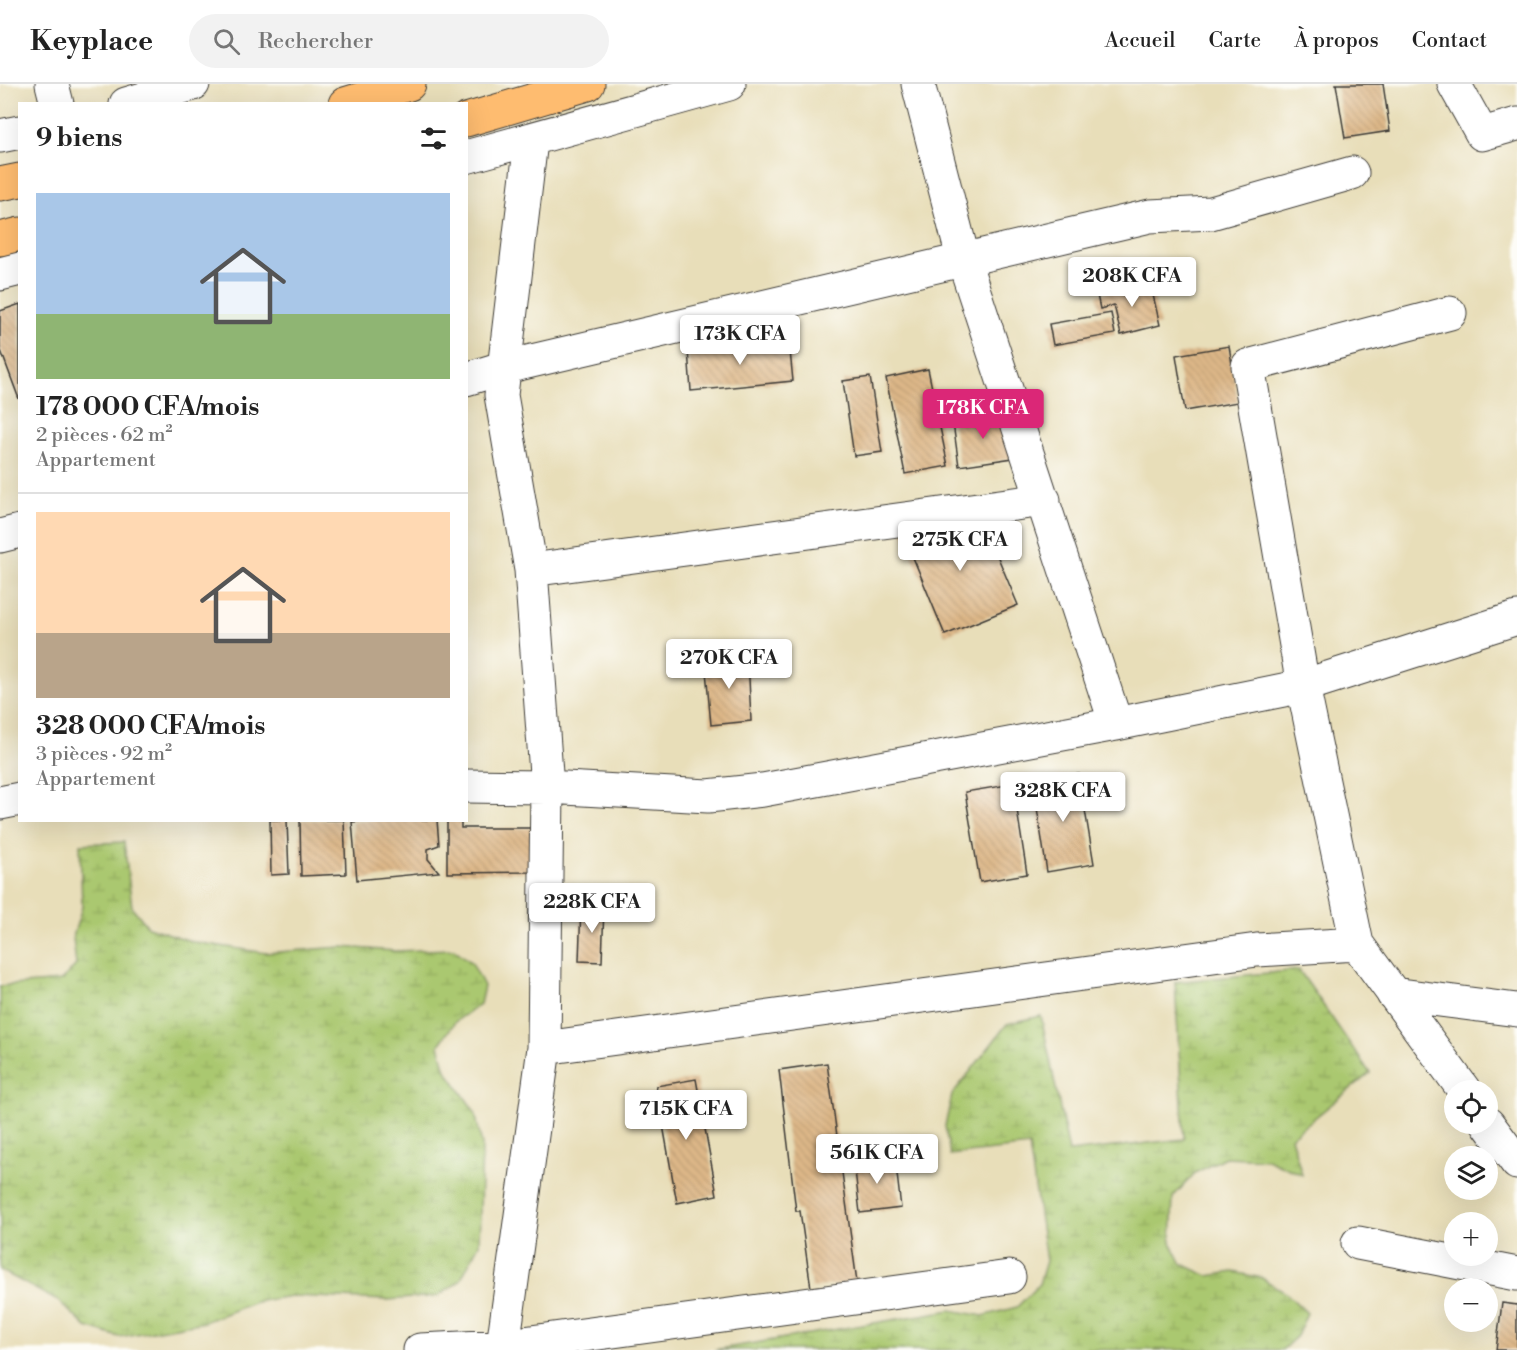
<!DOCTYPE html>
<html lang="fr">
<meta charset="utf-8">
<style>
:root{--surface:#fff;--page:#f2f2f2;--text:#222;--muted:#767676;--line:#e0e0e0;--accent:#db2777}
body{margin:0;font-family:"Libre Bodoni",serif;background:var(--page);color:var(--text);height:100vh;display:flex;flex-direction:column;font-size:22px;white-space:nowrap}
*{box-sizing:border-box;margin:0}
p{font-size:20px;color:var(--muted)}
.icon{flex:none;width:33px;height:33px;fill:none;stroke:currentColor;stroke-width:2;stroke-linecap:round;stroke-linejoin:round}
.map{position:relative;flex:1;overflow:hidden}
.side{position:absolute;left:18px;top:18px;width:450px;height:720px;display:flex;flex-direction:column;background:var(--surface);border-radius:0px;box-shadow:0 6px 24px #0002}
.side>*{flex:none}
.controls{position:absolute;left:1444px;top:996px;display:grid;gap:12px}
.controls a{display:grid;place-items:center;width:54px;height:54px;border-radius:50%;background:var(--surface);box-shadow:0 6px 24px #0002;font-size:30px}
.price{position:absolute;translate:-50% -51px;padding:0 14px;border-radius:6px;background:#fff;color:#222;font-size:20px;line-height:39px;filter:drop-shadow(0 2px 3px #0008)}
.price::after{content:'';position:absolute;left:50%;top:36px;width:18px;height:14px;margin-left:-9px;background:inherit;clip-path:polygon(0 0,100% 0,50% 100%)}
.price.on{background:var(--accent);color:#fff}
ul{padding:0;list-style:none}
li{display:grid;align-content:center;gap:12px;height:318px;padding:0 18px}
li+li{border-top:2px solid var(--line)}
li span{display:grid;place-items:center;height:186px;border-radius:0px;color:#555}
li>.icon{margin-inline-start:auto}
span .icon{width:108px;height:108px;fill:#fffc;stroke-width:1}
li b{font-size:26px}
h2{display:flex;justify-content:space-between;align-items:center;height:72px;padding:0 18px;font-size:26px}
header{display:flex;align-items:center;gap:36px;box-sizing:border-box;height:84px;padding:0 30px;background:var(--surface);border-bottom:2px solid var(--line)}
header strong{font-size:28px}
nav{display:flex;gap:33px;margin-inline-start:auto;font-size:21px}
.search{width:420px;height:54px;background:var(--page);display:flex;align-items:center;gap:15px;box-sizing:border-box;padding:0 21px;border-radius:33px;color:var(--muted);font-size:22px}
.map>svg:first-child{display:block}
</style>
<header>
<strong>Keyplace</strong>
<div class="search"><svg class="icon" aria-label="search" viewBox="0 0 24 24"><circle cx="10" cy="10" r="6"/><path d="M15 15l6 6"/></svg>Rechercher</div>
<nav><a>Accueil</a><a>Carte</a><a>À propos</a><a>Contact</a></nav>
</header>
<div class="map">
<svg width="1517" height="1266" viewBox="0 0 1517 1266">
<defs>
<pattern id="wetland-marsh" width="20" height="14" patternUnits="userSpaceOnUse" patternTransform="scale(1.5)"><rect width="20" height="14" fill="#aac86f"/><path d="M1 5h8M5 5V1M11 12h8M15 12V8" fill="none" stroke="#92ab60"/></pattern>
<pattern id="building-back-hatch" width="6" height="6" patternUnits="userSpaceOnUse" patternTransform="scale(1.5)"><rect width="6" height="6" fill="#ddb788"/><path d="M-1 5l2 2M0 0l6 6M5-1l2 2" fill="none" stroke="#bd9d75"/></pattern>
</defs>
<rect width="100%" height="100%" fill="#fdfcf7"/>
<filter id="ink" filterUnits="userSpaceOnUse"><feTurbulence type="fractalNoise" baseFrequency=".0167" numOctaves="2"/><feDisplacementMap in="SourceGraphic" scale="12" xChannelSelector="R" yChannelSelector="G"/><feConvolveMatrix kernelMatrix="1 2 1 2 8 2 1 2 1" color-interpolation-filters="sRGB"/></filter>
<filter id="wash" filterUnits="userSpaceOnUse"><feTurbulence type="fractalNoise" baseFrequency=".008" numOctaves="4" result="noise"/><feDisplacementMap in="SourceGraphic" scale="24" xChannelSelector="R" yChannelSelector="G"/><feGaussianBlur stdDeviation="1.35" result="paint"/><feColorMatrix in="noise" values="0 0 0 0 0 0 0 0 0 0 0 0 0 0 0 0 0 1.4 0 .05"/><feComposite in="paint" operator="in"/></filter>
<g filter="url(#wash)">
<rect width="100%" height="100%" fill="#e8deb9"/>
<path fill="url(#wetland-marsh)" stroke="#637246" stroke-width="1.5" d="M124,758L132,823L148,843L194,858L266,869L342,863L395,867L454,865L472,879L484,902L480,920L455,938L439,961L446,986L475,1028L482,1061L479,1160L460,1197L438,1212L387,1216L291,1212L255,1218L204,1238L119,1253L86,1243L60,1218L0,1186V902L61,897L76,881L73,853L82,823L80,760Z
M1299,886L1370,989L1291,1053L1302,1091L1267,1075L1225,1073L1195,1089L1173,1113L1171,1158L1182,1180L1208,1192L1233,1188L1262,1194L1287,1210L1307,1229L1297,1252L1282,1266H714L951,1226L983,1232L1017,1223L1039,1200L1046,1177L1029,1062L950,1071L945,1042L952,1011L1007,940L1041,932L1069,1068L1184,1055L1175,898Z"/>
<g id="blocks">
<path fill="url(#building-back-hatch)" d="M1336,0H1383L1390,47L1345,54Z
M1150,198L1160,241L1121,251L1114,221L1100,225L1097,211Z
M20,220V315H19L0,264V227Z
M1111,229L1115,250L1053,261L1049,240Z
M789,257L793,297L691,307L688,266Z
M1229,262L1238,318L1185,327L1176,271Z
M928,285L948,382L905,390L886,294Z
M870,293L882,368L854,372L843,297Z
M1007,331L1013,374L959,382L953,339Z
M981,433L1018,521L945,551L901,444Z
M748,573L751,637L711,641L705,576Z
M1079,690L1094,780L1047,788L1033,698Z
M1013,700L1027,790L980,798L965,708Z
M270,736H287L289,790L271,791Z
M300,736H344L346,790L301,792Z
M373,736H437L439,761L428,765V775L439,788L357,796L352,738Z
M447,736H461V744H532L531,788L447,789Z
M581,822L604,823L602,878L579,877Z
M827,979L857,1198L811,1204L800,1127H796L779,986Z
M696,995L717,1111L677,1119L656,1002Z
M895,1073L901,1124L860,1129L854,1078Z
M1502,1219L1517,1221V1266H1496Z"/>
</g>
</g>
<g filter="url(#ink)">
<use href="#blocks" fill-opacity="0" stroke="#3b3934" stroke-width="1.5"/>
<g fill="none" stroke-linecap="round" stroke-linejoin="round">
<g stroke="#3b3934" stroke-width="35">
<path id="minor" d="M52,0L57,20
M918,0L963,174L1116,640
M1454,0L1482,50L1517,40
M126,20L193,0
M0,52L20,48
M466,73L729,0
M0,190L20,185
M1450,229L1248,282L1303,602L1357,860L1464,1006
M466,295L506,283L1150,132L1211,129L1352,89
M0,452L20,447
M531,486L1044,416
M466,702L547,703L708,712L763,706L1116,640L1303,602L1517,534
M0,719L20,715
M1393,910L1517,926
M544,964L1257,866L1357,860
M1488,1040L1517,1079
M1358,1159L1517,1190
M503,1262L544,964L547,703L531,486L501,311L531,57
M420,1266L503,1262L1009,1193"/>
</g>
<g stroke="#3b3934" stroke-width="35">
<path id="highway" d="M345,20L409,0
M466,36L588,0
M0,100L20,96
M0,155L20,150"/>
</g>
<use href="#minor" stroke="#fff" stroke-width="33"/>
<use href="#highway" stroke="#febc70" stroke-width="33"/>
</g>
</g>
</svg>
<div class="controls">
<a><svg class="icon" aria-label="locate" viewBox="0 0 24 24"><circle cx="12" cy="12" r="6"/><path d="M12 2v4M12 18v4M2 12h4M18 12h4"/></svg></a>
<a><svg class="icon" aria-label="layers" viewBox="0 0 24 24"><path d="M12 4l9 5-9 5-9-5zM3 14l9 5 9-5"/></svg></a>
<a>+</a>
<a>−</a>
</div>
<b class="price" style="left:1132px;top:224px">208K CFA</b>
<b class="price" style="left:740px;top:282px">173K CFA</b>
<b class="price on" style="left:983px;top:356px">178K CFA</b>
<b class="price" style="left:960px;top:488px">275K CFA</b>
<b class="price" style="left:729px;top:606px">270K CFA</b>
<b class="price" style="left:1063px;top:739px">328K CFA</b>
<b class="price" style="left:592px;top:850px">228K CFA</b>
<b class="price" style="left:686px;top:1057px">715K CFA</b>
<b class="price" style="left:877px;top:1101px">561K CFA</b>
<section class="side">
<h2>9 biens<svg class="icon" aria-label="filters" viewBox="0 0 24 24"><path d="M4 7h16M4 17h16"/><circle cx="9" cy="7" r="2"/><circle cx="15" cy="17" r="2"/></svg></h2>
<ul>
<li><span style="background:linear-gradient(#a9c7e8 65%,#8fb573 0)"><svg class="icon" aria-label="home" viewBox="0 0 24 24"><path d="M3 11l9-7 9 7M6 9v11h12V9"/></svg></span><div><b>178 000 CFA/mois</b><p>2 pièces · 62 m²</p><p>Appartement</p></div></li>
<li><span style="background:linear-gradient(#ffd9b3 65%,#b9a48a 0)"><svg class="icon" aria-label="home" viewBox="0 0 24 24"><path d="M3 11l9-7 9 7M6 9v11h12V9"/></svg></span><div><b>328 000 CFA/mois</b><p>3 pièces · 92 m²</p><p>Appartement</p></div></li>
</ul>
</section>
</div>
